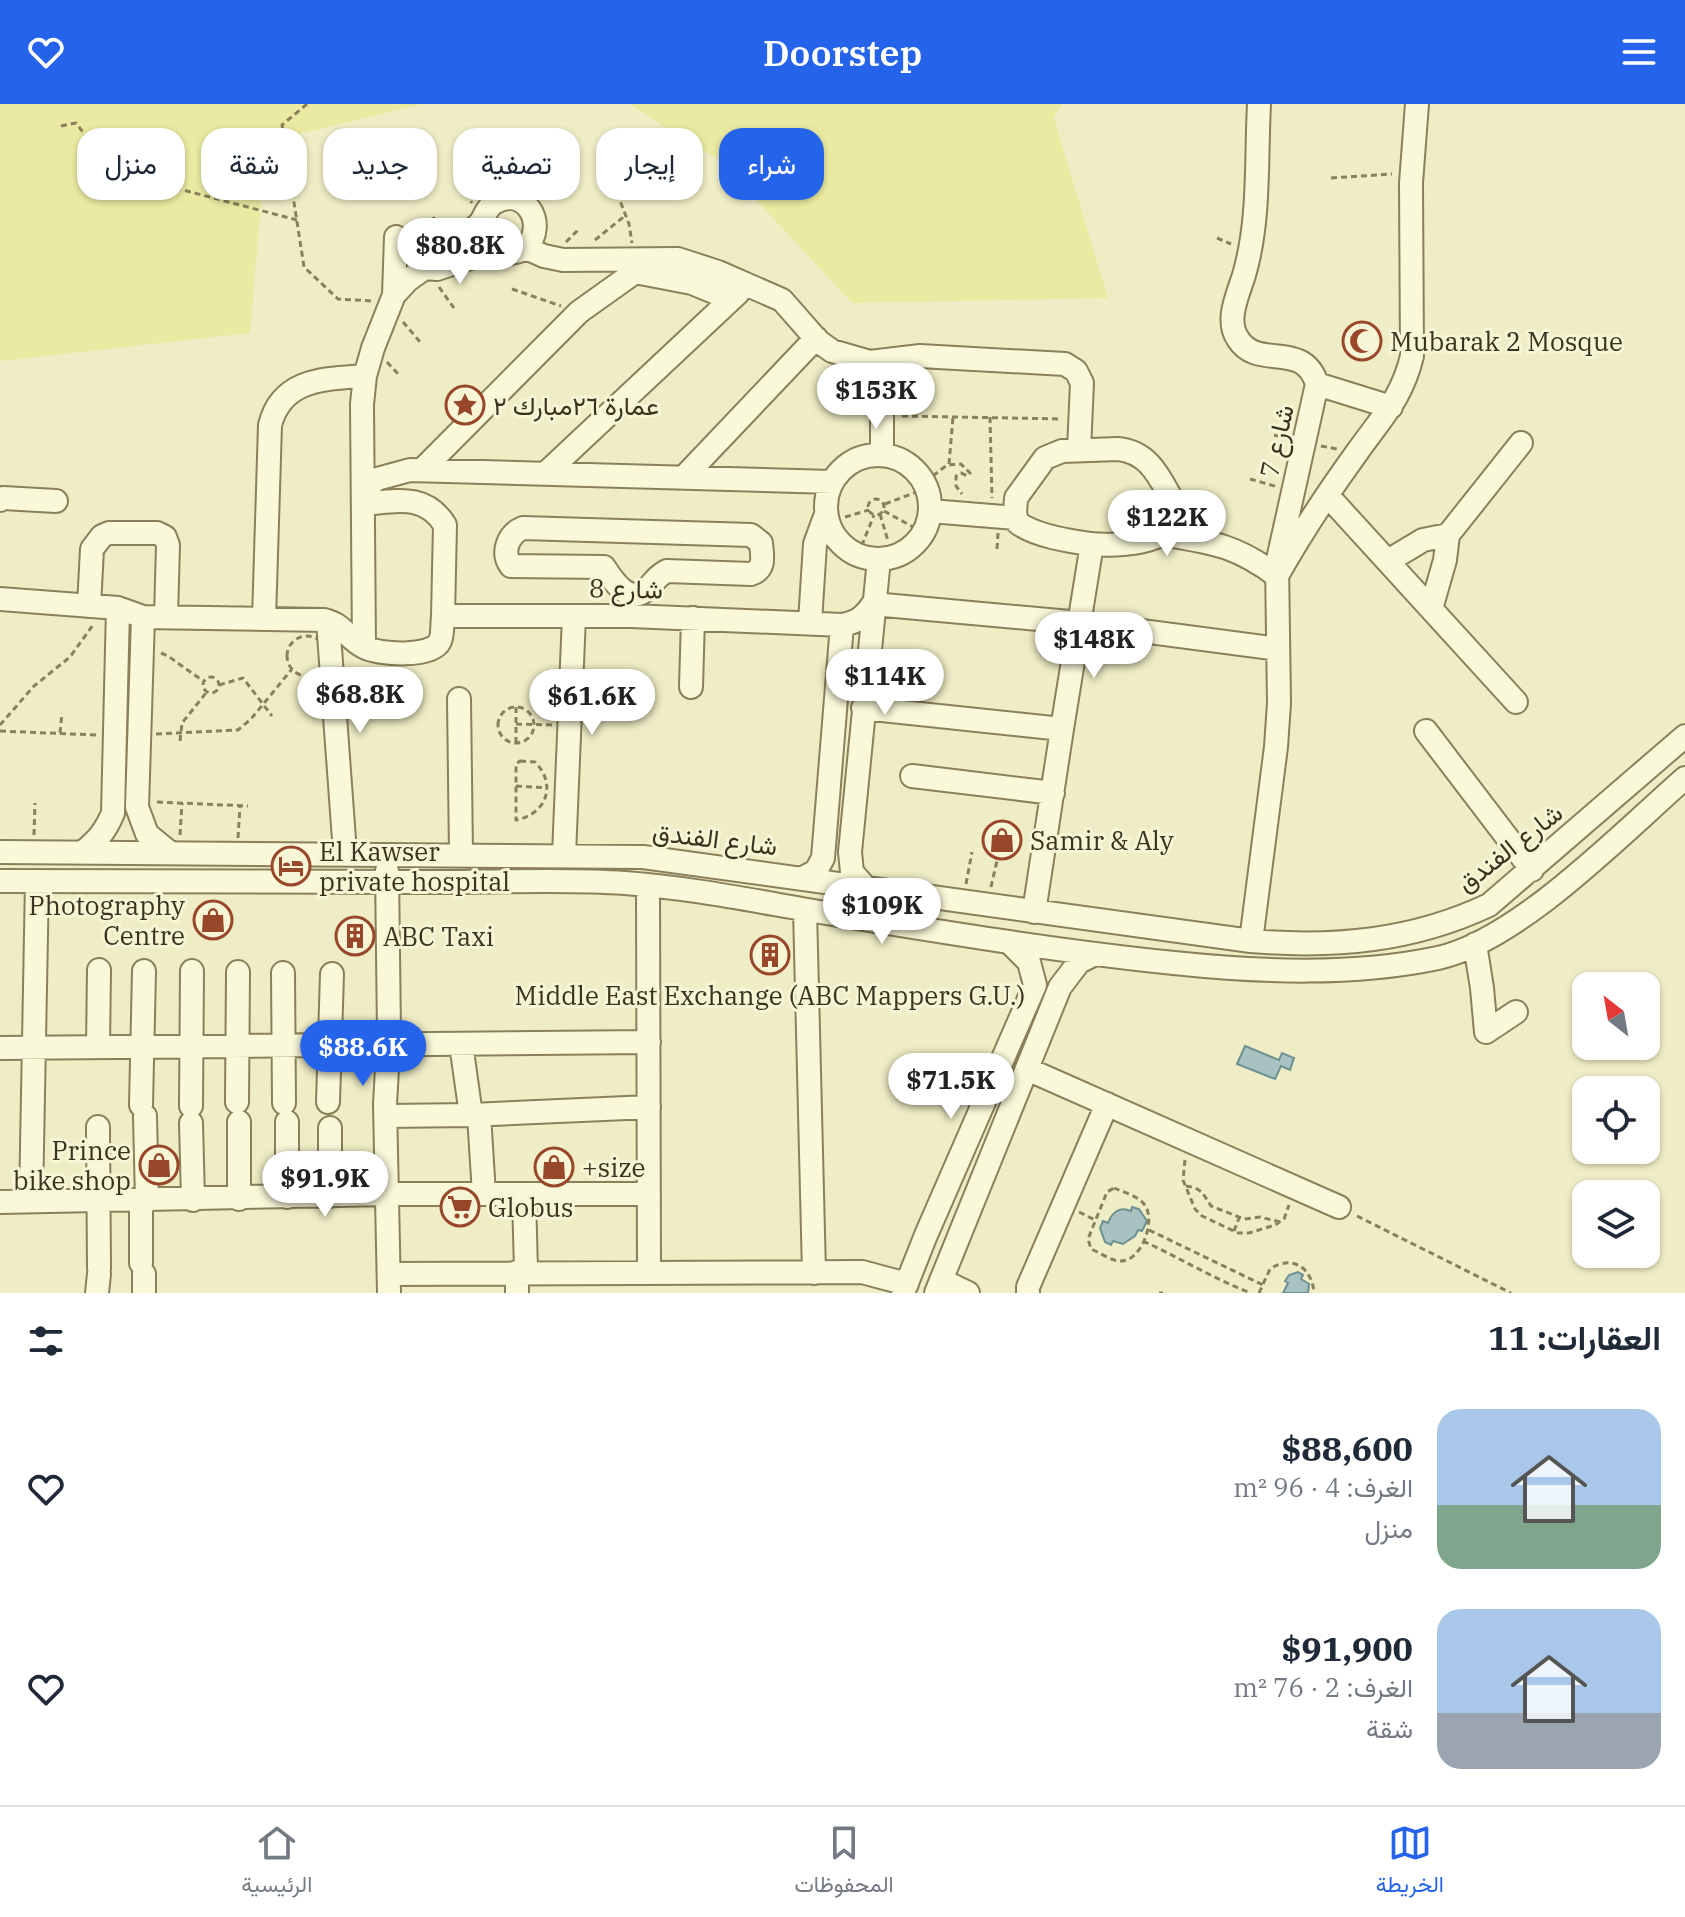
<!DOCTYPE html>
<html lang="ar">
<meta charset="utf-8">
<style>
:root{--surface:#fff;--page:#f2f2f3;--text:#1f2937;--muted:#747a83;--line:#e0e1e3;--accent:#2563eb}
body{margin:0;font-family:"IBM Plex Serif",Vazirmatn,serif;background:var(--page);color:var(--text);direction:rtl;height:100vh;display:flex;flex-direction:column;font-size:30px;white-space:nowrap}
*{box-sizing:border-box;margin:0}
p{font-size:26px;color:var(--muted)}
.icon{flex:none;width:44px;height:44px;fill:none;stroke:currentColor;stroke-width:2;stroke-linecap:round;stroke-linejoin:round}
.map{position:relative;height:1189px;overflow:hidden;direction:ltr}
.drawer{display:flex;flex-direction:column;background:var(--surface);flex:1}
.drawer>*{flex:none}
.hud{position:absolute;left:24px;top:24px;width:800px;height:72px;direction:rtl;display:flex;gap:16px}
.needle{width:52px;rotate:329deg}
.controls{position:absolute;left:1572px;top:868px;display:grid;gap:16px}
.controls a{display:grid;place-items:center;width:88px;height:88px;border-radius:16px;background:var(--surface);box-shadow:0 2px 6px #0004;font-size:40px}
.price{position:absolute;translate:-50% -68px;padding:0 18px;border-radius:28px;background:#fff;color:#222;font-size:26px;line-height:52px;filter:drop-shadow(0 2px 4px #0008)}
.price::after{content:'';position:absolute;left:50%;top:48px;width:24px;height:18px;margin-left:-12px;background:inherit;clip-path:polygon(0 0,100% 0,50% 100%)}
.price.active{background:var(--accent);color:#fff}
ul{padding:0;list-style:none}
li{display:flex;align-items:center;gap:24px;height:200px;padding:0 24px}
li span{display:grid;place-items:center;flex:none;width:224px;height:160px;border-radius:24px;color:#555}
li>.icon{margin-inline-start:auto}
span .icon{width:96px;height:96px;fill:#fffc;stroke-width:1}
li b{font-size:34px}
h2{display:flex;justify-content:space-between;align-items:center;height:96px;padding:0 24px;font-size:34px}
.tag{padding:0 28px;border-radius:24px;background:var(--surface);box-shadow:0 2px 6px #0004;font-size:28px;line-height:72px}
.tag.active{background:var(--accent);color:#fff}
header{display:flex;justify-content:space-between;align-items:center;height:104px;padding:0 24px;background:var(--accent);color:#fff;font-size:36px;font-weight:600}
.dock{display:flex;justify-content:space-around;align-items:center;height:112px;border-top:2px solid var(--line);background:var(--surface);font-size:22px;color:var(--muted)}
.dock a{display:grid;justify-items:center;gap:4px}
.dock .active{color:var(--accent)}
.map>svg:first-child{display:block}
</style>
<header><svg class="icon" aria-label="menu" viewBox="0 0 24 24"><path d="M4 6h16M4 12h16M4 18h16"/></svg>Doorstep<svg class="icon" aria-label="heart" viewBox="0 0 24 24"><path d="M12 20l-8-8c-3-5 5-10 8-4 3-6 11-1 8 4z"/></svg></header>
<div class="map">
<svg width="1685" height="1189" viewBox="0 0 1685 1189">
<rect width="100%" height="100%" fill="#efedc5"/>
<path fill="#eaeaa2" d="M0,0H423L266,38L250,229L0,257Z
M629,0H1062L1054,14L1108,194L852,199L719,56Z"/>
<path fill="#a7c2c1" stroke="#6d9091" stroke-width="2" d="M1245,942L1279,956L1282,949L1294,954L1290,966L1281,962L1275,975L1237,960Z
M1132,1103L1139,1105L1147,1117L1142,1127L1138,1126L1135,1132L1123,1140L1113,1137L1111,1141L1105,1138L1100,1124L1103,1117L1108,1119C1112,1108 1120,1102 1131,1107Z
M1298,1168L1303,1171L1301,1175L1309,1180L1308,1189H1283L1288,1179L1285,1177L1289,1171Z"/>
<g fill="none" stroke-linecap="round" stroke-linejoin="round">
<g stroke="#8a805b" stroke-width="26">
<path id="minor" d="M526,144L544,152L563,156L678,155L718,168L782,196L818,237L832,247L870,258L920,252L1065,260L1076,267L1082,279L1079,346
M425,164L437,165L494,146
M394,191L396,133
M1317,280L1391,303
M1118,345C1150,348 1160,375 1174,399C1193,439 1115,443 1090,440C1068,437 1036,432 1018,419L1015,410L1016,394L1045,354L1062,347Z
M882,350V258
M826 403a52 52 0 1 1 104 0a52 52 0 1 1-104 0Z
M422,366L579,208L635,168L692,179L731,195
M546,369L738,189
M684,373L816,234
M363,386L377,375L410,366L832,378
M1328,392L1516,598
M0,396L3,394L56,397
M363,400C397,397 425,389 445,421L443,512
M930,407L1016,414
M523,424L751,431L761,439C762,452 766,465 751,470L667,467C658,471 655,477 648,484C630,503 613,477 604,463L511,462C501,449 508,430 523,424Z
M1167,431C1215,439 1237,442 1277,472C1301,429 1329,387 1358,347C1382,313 1402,294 1412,252L1411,79L1417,0
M1388,457L1423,436L1448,431
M0,495L118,504L143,513L324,516C345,521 347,535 364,543C379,551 432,554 440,537C443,531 442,519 443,512H631L842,521C858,518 864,513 873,500L1081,519L1278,545
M89,502L92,445L102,432L109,429H157L165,433L168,441L166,513
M1431,505L1445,456L1448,431L1521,339
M143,513L137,703L147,730L169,748
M264,515L270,321C282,274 325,275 365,272
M328,517L345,749
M810,518L815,440L826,410
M364,543L362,300L365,272L373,244L394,191L408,176L425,164L427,155C443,143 466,133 480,119C485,113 486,104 494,99C523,81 549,118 526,144C503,157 482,143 482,117
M691,583L693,514
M459,595L461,750
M863,604L1062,625L1034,808
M1062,625L1092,440
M1426,627L1532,766
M912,672L1053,689
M0,748L643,753L1251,837C1334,844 1413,837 1489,801L1685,632
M83,748C98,736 106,726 113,709L118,504
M564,751L574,512
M387,767L389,929L385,1000L389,1189
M803,774L816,767L823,754L842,521
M0,777C138,778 276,778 414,778C484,779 556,774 625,779C693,784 759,798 826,809C942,828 1057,847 1174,859C1260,868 1353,872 1438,854C1519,836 1622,729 1685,674
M648,782L649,1168
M865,783L852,768L850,748L879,455
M805,806L814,1169
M1251,837L1276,643L1279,599L1277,460L1317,280C1303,235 1258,267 1238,235C1225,216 1238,191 1244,171C1260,117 1256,56 1259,0
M1475,840L1482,884L1486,928L1516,908
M283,869L284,999
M461,940L471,1011
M98,943L99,866
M0,944L649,938
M1027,965L1339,1103
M237,998L238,868
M328,998L332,870
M141,1001L144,867
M191,1002L192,867
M479,1011L484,1090
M145,1012L147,1097
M386,1012L471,1011L649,1003
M239,1018V1095
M191,1019L193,1096
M98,1023L99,1164
M330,1024V1092
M524,1090L526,1168
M287,1093V1018
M31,1097L37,777
M141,1097V1159
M0,1098L387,1090H649
M517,1168V1189
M389,1170L862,1168L907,1180
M941,1176L968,1189
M97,1189L99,1170
M144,1189V1170
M903,1189L926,1131L1035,881L1029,858L1011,840
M936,1189L1060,883L1079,858L1093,851
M1028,1189V1183L1107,1000"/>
</g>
<path stroke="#8a805b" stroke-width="3" stroke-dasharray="6 4" stroke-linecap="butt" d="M307,0L282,21L304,163L338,195L372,197
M61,22L76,19L110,64L145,76L297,116
M1331,74L1392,70
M465,89L472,99
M617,89L629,120L632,139
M433,113L440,123
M1217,134L1231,140
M595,136L626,111
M566,138L580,124
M439,183L454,204
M512,185L561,202
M403,218L421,239
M387,258L399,271
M902,312L1062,315
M990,313L992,394
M1274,331L1286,334
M1321,342L1337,345
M949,360L953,313
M1250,375L1278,383
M925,378L947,361L961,360L970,369L968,372L961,369L956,372V382L962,390
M868 403a8 8 0 1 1 16 0a8 8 0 1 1-16 0Z
M885,400L927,384
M884,407L924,429
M880,410L888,437
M845,413L869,406
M997,445L998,429
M858,451L874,411
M287 552a20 20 0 1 1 40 0a20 20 0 1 1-40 0Z
M161,549L168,552L203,577
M203 581a8 8 0 1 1 16 0a8 8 0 1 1-16 0Z
M219,581L243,574L272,612
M498 621a18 18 0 1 1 36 0a18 18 0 1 1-36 0Z
M516,620L552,621
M0,621L34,582L70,553L93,521
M0,627L96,631
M60,629L62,609
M156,630L238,626L251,615L292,565
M180,637L182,619L206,589
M516,639V603
M520,657L535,658C557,680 547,710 516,716V660Z
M516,682L548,684
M157,698L248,702
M34,731L35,699
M180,731L182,699
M238,734L240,702
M966,780L972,748
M991,783L999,748
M1185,1056L1183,1076L1195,1105L1202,1112L1238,1129H1249L1275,1121L1284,1115L1289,1101
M1186,1082C1202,1084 1203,1090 1211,1102L1244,1115L1260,1113L1280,1118
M1114,1084C1125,1089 1140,1092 1146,1103C1155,1119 1141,1158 1120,1157C1111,1157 1099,1148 1091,1145L1088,1135L1107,1088Z
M1079,1108L1095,1116
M1357,1112L1511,1189
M1149,1126L1263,1181
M1234,1127L1239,1114
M1143,1137C1180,1154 1214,1175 1251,1189
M1159,1189H1163
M1259,1189L1270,1165C1293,1150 1312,1164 1314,1189"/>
<use href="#minor" stroke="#f9f8d8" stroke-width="22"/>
</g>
<defs>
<g id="mosque-ring" transform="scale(2)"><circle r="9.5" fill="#f6f5d5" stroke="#99472a" stroke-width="1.5"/><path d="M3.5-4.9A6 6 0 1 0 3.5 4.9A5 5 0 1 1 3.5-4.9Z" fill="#99472a"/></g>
<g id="sight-ring" transform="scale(2)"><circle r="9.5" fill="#f6f5d5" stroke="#99472a" stroke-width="1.5"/><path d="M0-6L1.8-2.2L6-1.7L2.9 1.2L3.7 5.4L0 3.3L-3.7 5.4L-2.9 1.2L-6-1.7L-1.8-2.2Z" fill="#99472a"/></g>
<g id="shop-ring" transform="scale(2)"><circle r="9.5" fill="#f6f5d5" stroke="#99472a" stroke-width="1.5"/><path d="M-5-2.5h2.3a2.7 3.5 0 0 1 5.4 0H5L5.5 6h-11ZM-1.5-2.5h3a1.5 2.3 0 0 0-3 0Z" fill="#99472a"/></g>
<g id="hotel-ring" transform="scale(2)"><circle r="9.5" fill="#f6f5d5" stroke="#99472a" stroke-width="1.5"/><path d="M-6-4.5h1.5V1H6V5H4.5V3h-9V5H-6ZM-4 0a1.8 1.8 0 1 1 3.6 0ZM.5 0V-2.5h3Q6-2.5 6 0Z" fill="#99472a"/></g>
<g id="building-ring" transform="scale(2)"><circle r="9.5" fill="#f6f5d5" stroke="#99472a" stroke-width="1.5"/><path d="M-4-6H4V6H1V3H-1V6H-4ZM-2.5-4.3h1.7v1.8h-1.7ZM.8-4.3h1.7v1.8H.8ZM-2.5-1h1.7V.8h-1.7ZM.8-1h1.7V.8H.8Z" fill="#99472a"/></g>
<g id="supermarket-ring" transform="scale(2)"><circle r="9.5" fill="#f6f5d5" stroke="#99472a" stroke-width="1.5"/><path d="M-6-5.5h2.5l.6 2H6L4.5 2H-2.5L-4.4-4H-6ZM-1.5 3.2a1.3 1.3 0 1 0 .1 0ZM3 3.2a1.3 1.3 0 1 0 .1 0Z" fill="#99472a"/></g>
</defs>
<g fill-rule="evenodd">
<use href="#mosque-ring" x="1362" y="237"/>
<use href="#sight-ring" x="465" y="301"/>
<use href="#shop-ring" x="1002" y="736"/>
<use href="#hotel-ring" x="291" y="762"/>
<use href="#shop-ring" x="213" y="816"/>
<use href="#building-ring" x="355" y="832"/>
<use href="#building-ring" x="770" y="851"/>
<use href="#shop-ring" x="159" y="1061"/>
<use href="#shop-ring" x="554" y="1063"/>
<use href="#supermarket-ring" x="460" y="1103"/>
</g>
<g text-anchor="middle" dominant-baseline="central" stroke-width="6" stroke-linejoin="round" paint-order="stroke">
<g font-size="26" fill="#3a331f" stroke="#f6f5d5" text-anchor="start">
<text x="1390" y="237">Mubarak 2 Mosque</text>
<text x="493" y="301">عمارة ٢٦مبارك ٢</text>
<text x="1030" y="736">Samir &amp; Aly</text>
<text x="319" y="747">El Kawser<tspan x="319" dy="30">private hospital</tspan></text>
<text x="185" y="801" text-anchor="end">Photography<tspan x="185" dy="30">Centre</tspan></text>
<text x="383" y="832">ABC Taxi</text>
<text x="770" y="891" text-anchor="middle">Middle East Exchange (ABC Mappers G.U.)</text>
<text x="131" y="1046" text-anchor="end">Prince<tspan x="131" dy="30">bike shop</tspan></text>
<text x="582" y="1063">+size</text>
<text x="488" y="1103">Globus</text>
</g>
<g font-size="26" fill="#3a331f" stroke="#f6f5d5">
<text transform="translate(1276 337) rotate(-77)">شارع 7</text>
<text transform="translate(626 484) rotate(1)">شارع 8</text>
<text transform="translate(715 734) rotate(7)">شارع الفندق</text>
<text transform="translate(1509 743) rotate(-38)">شارع الفندق</text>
</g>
</g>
</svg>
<div class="controls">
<a><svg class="needle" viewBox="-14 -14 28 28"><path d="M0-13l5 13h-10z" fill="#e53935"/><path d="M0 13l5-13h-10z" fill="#747a83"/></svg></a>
<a><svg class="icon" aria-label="locate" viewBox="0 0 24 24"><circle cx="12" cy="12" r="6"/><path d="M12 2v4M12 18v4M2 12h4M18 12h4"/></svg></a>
<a><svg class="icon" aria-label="layers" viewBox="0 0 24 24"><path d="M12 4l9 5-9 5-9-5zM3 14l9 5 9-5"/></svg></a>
</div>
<b class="price" style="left:460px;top:182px">$80.8K</b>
<b class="price" style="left:876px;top:327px">$153K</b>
<b class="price" style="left:1167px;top:454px">$122K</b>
<b class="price" style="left:1094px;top:576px">$148K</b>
<b class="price" style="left:885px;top:613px">$114K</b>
<b class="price" style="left:360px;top:631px">$68.8K</b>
<b class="price" style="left:592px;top:633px">$61.6K</b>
<b class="price" style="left:882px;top:842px">$109K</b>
<b class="price active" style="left:363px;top:984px">$88.6K</b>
<b class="price" style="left:951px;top:1017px">$71.5K</b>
<b class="price" style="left:325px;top:1115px">$91.9K</b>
<div class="hud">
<a class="tag active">شراء</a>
<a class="tag">إيجار</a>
<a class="tag">تصفية</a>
<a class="tag">جديد</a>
<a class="tag">شقة</a>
<a class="tag">منزل</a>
</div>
</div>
<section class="drawer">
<h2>العقارات: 11<svg class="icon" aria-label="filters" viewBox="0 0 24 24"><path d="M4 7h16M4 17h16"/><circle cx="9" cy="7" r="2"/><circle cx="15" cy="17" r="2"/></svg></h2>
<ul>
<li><span style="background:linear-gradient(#a9c7e8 60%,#7fa58c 0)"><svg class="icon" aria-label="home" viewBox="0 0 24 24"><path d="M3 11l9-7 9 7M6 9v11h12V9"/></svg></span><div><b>$88,600</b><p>الغرف: 4 · 96 m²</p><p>منزل</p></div><svg class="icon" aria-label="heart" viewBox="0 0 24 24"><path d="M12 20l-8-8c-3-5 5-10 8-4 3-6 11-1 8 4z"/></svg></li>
<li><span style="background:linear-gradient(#a9c7e8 65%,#9aa5b1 0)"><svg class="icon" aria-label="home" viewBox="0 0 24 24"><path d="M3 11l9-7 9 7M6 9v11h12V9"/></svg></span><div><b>$91,900</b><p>الغرف: 2 · 76 m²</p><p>شقة</p></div><svg class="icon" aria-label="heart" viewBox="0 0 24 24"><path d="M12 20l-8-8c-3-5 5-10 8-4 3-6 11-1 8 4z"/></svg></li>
</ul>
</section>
<nav class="dock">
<a class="active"><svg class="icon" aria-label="map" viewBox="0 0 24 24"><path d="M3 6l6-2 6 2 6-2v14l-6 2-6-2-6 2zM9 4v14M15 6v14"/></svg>الخريطة</a>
<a><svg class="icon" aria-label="saved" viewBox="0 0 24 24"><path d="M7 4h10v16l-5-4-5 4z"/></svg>المحفوظات</a>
<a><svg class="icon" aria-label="home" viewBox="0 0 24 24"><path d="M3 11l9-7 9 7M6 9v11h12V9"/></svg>الرئيسية</a>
</nav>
